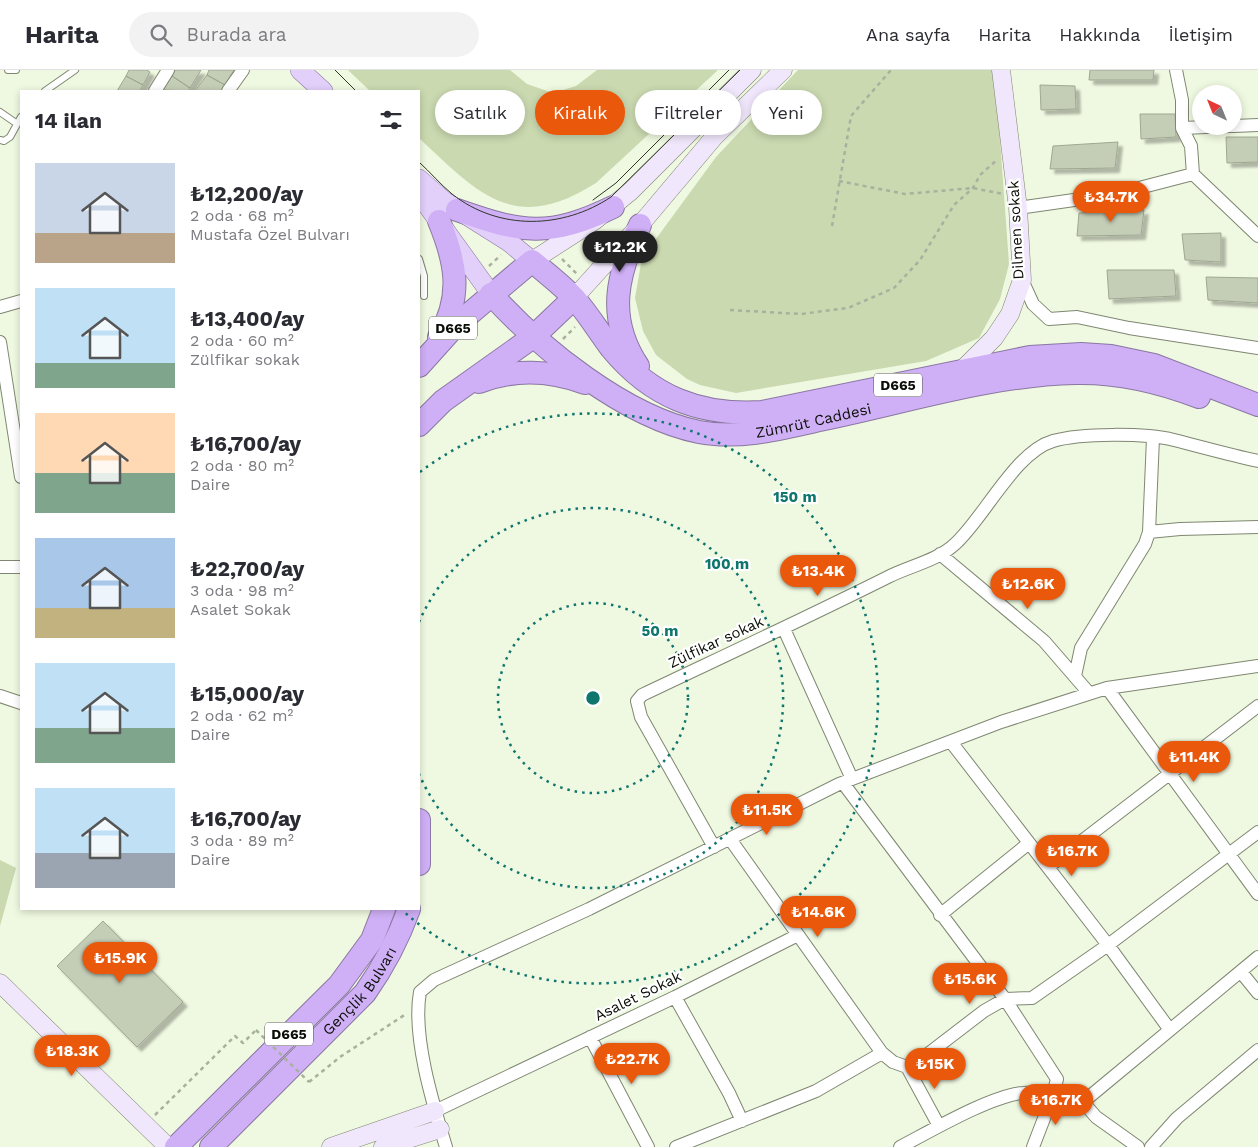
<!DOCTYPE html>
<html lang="tr">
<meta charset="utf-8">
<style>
:root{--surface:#fff;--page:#f2f2f3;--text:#2b2b33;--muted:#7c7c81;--line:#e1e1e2;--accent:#ea580c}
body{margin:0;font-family:"Work Sans",sans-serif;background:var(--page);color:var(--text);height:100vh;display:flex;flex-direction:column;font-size:19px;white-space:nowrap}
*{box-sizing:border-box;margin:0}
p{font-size:16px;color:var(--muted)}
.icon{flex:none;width:28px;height:28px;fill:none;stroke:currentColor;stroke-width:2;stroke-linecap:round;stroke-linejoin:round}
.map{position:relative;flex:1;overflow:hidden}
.panel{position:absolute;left:20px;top:20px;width:400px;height:820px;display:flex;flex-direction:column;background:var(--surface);border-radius:0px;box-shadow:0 2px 8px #0003}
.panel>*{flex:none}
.guide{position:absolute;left:435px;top:20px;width:475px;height:45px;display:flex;gap:10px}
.needle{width:32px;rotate:317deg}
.controls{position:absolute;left:1192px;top:15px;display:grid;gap:10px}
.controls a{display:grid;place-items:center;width:50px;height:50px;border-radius:50%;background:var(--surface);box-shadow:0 2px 8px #0003;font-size:25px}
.price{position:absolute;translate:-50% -42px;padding:0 11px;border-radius:18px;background:var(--accent);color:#fff;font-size:16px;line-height:32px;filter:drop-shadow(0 1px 2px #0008)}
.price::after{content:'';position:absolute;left:50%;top:30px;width:15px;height:11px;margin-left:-8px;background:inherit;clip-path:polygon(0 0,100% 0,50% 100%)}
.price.current{background:#222;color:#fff}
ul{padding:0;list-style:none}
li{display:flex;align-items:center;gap:15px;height:125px;padding:0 15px}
li span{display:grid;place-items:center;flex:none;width:140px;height:100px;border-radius:0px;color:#555}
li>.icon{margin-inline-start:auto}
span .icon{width:60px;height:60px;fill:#fffc;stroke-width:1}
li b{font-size:21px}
h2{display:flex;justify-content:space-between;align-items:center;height:60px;padding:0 15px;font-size:21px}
.chip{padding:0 18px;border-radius:22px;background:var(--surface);box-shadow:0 2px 8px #0003;font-size:18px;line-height:45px}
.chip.current{background:var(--accent);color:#fff}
header{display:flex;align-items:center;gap:30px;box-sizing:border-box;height:70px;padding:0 25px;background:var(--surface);border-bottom:1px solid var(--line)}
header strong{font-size:24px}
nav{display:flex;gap:28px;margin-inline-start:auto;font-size:18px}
.search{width:350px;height:45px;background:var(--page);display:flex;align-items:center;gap:12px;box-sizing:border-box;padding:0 18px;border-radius:28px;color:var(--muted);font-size:19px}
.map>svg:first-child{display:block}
</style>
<header>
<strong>Harita</strong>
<div class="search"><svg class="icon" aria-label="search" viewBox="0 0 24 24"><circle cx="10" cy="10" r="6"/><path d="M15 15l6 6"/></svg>Burada ara</div>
<nav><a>Ana sayfa</a><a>Harita</a><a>Hakkında</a><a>İletişim</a></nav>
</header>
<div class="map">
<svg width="1258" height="1077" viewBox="0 0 1258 1077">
<defs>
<filter id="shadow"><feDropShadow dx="4.5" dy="4.5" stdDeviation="1" flood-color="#0004"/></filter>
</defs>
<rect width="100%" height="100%" fill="#eff8e0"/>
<path fill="#cad9b0" d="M348,0H510L527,14L553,23L576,16L597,0H718L596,113C514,165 479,124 419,68V21H370Z
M798,0H995L1009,194L1000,229L979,268L926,291L736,323L700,315L687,309L656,285L643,261L635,228L642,188L716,87Z
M0,790L16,798L0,856Z"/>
<path fill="#c4cdb6" stroke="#9fa790" filter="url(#shadow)" d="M129,0H147L150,2L143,15L126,6Z
M175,0H201L190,18L172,6Z
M209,0H234L225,15L207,5Z
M1090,0H1154L1153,10H1089Z
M207,5L225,15L222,21H195Z
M126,6L143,15L140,21H117Z
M172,6L190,18L188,21L163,20Z
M1040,15L1075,16L1076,39L1041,40Z
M1140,44H1175L1176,67L1141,69Z
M1226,67H1258V92L1227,93Z
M1118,72L1115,98L1050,99L1053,76Z
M1144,140L1141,165L1077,166L1079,143Z
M1221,163V192L1185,190L1182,164Z
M1107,200H1174L1176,226L1109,229Z
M1206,207L1258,208V233L1208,230Z
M103,851L183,932L137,977L57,896Z"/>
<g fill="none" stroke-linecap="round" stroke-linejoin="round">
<g stroke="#7f8772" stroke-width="8">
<path id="lane" d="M8,0H16
M45,21L75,0
M0,42L16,53
M0,70L4,71L10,67L21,47
M419,189L424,206V226"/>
</g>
<g stroke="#7f8772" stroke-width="14">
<path id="street" d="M1176,0L1182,30V58L1191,76L1193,104
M155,21L168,0
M228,21L243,0
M1234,56L1258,55
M1182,58L1231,56
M1018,138L1116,124L1193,104L1258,166
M1022,210L1033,234L1049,249L1077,247L1129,258L1258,278
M0,237L21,231
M0,272L21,407
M1149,462L1180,459L1258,457
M940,484L1044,571L1089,623
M0,497H21
M784,559L852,709
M1075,606L1081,578L1145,474L1149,462L1153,368
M1107,618L1258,824
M0,626L21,633
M951,672L1108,875L1170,960
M843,713L1005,929L1057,1009L1053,1025L1033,1077
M730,769L882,983
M714,777L641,647L637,631L642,625C724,586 806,548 888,507C909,496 937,491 955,474C984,448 1015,382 1053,371C1081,363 1145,363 1174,370C1202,377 1230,385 1258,391
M1048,797L1258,636
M940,845L1029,773
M1241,902L1258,923
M675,927L729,1023L742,1051
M590,967L648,1077
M907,997L939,1056
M1083,1032L1096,1047L1138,1077
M435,1041L675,927L798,865
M446,1077C433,1034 412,966 420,922L434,910L589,839L839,714L1001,652L1107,618L1258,596
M676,1077L816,1021L882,983L893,992L907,997L924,987L984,941L1005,929L1032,928L1108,875L1258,762
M900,1077C929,1062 992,1025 1023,1023C1043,1021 1063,1032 1083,1032L1258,887
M1151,1077L1177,1048L1258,980"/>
</g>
<g stroke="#7f8772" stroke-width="19">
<path id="secondary" d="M532,191L594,151L631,121L752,0
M574,228L640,155L715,66L783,0
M961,301L994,268L1010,244L1022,210L1018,138L1001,0
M0,913L168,1077
M331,1077L435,1041
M383,1077L440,1059"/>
</g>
<g stroke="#8a77a2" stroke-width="20">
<path id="primary" d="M300,0L323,21
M419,109L444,131L509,172L532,191
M419,124L491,224"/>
</g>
<g stroke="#8a77a2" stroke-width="24">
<g id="highway">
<path d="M457,140C522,163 549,168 613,137"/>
<path d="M439,151C456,192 463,226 439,267"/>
<path id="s1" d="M491,224C540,278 625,347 699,362C740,370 784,358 824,349C907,332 990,305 1075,303C1117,302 1160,312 1199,327"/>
<path d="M419,296L455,256L532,191C546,203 562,215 575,229C588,244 599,262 611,278C651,327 700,346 762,342L1030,287L1081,284L1111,286L1154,295L1258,335"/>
<path d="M638,296C606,248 617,204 640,155"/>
<path d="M479,312C513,299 550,300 585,313"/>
<path d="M419,355L443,331L533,267L574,228"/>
<path d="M419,750V794"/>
<path d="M176,1077L339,915L372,870L384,839"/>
<path id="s2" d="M211,1077L365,923C384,896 398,870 409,839"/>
</g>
</g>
<path stroke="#a9b19e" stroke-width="2.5" stroke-dasharray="4 4" stroke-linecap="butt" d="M839,111L905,124L973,118L1003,124
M832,156L851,46L891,0
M562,189L577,204
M489,196L501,185
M730,240L801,244L848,238L894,218L920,190L954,135L973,118L980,105L998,89
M563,269L575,257
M309,1012L340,987L406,944
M155,1045L235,966L243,973L256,960"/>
<use href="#lane" stroke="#fff" stroke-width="6"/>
<use href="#street" stroke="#fff" stroke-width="12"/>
<use href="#secondary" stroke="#f1e7fc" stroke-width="18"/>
<use href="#primary" stroke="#e2cffa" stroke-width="19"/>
<use href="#highway" stroke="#cfaff6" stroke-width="22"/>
<path stroke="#31352a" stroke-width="1" d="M335,0L356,21
M419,92C430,102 440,114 452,124C499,161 563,159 611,127L740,0
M593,130L616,113L729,0"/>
<path stroke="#a9b19e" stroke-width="2.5" stroke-dasharray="4 4" stroke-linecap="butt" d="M256,960L309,1012"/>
</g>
<g fill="none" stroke="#0f766e" stroke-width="2.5" stroke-dasharray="2.5 5">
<circle cx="593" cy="628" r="95"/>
<path d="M419 552A190 190 0 1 1 419 704"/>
<path d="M420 402A285 285 0 1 1 402 840"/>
</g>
<g text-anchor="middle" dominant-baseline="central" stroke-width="4.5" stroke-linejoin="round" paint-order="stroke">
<g fill="#fff" stroke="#545651" stroke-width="1">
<rect x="429" y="246.5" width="48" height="23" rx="4"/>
<rect x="874" y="303.5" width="48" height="23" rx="4"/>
<rect x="265" y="952.5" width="48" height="23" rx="4"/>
</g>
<g font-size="14" font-weight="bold" fill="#0b0e06">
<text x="453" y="258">D665</text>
<text x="898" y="315">D665</text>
<text x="289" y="964">D665</text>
</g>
<g font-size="15" fill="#0b0e06" stroke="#fff">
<text transform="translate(1016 160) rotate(-93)">Dilmen sokak</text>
<text stroke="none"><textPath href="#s1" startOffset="369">Zümrüt Caddesi</textPath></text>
<text transform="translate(716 572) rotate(-25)">Zülfikar sokak</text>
<text stroke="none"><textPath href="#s2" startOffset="216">Gençlik Bulvarı</textPath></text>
<text transform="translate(638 926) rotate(-26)">Asalet Sokak</text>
</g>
</g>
<circle cx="593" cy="628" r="8" fill="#0f766e" stroke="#fff" stroke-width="2.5"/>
<g font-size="15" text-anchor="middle" font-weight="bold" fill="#0f766e" stroke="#fff" stroke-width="4.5" stroke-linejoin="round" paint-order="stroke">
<text x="795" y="432">150 m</text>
<text x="727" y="499">100 m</text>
<text x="660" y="566">50 m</text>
</g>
</svg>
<div class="controls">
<a><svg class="needle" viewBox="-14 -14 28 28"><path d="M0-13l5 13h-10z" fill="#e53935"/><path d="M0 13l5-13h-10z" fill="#7c7c81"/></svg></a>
</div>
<b class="price" style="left:1111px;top:153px">₺34.7K</b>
<b class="price current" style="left:620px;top:203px">₺12.2K</b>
<b class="price" style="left:818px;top:527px">₺13.4K</b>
<b class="price" style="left:1028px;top:540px">₺12.6K</b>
<b class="price" style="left:1194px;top:713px">₺11.4K</b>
<b class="price" style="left:767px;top:766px">₺11.5K</b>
<b class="price" style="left:1072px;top:807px">₺16.7K</b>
<b class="price" style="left:818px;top:868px">₺14.6K</b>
<b class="price" style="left:120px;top:914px">₺15.9K</b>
<b class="price" style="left:970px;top:935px">₺15.6K</b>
<b class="price" style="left:72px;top:1007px">₺18.3K</b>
<b class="price" style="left:632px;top:1015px">₺22.7K</b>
<b class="price" style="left:935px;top:1020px">₺15K</b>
<b class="price" style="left:1056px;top:1056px">₺16.7K</b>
<div class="guide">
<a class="chip">Satılık</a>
<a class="chip current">Kiralık</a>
<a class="chip">Filtreler</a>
<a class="chip">Yeni</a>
</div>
<section class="panel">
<h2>14 ilan<svg class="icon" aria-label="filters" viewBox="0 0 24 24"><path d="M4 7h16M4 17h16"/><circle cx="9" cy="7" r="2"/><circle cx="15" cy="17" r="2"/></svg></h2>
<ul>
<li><span style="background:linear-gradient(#c9d6e8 70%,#b9a48a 0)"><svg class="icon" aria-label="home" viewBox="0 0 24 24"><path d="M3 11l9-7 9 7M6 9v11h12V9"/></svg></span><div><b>₺12,200/ay</b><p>2 oda · 68 m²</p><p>Mustafa Özel Bulvarı</p></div></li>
<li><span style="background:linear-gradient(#bfe0f5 75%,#7fa58c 0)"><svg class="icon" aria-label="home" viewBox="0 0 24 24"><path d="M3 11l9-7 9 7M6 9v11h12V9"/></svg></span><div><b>₺13,400/ay</b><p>2 oda · 60 m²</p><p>Zülfikar sokak</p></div></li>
<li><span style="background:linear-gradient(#ffd9b3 60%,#7fa58c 0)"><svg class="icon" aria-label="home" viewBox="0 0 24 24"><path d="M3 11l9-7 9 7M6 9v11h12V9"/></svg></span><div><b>₺16,700/ay</b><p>2 oda · 80 m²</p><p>Daire</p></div></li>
<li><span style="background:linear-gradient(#a9c7e8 70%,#c2b280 0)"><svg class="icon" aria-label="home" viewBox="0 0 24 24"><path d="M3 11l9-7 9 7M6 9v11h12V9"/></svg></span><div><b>₺22,700/ay</b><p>3 oda · 98 m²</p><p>Asalet Sokak</p></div></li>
<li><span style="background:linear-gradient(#bfe0f5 65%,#7fa58c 0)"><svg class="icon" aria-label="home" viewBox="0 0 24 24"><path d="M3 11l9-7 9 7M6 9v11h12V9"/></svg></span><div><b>₺15,000/ay</b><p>2 oda · 62 m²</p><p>Daire</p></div></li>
<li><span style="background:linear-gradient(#bfe0f5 65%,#9aa5b1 0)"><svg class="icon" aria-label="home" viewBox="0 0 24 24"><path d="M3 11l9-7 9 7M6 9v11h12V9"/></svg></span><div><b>₺16,700/ay</b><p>3 oda · 89 m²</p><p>Daire</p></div></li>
</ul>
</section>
</div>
